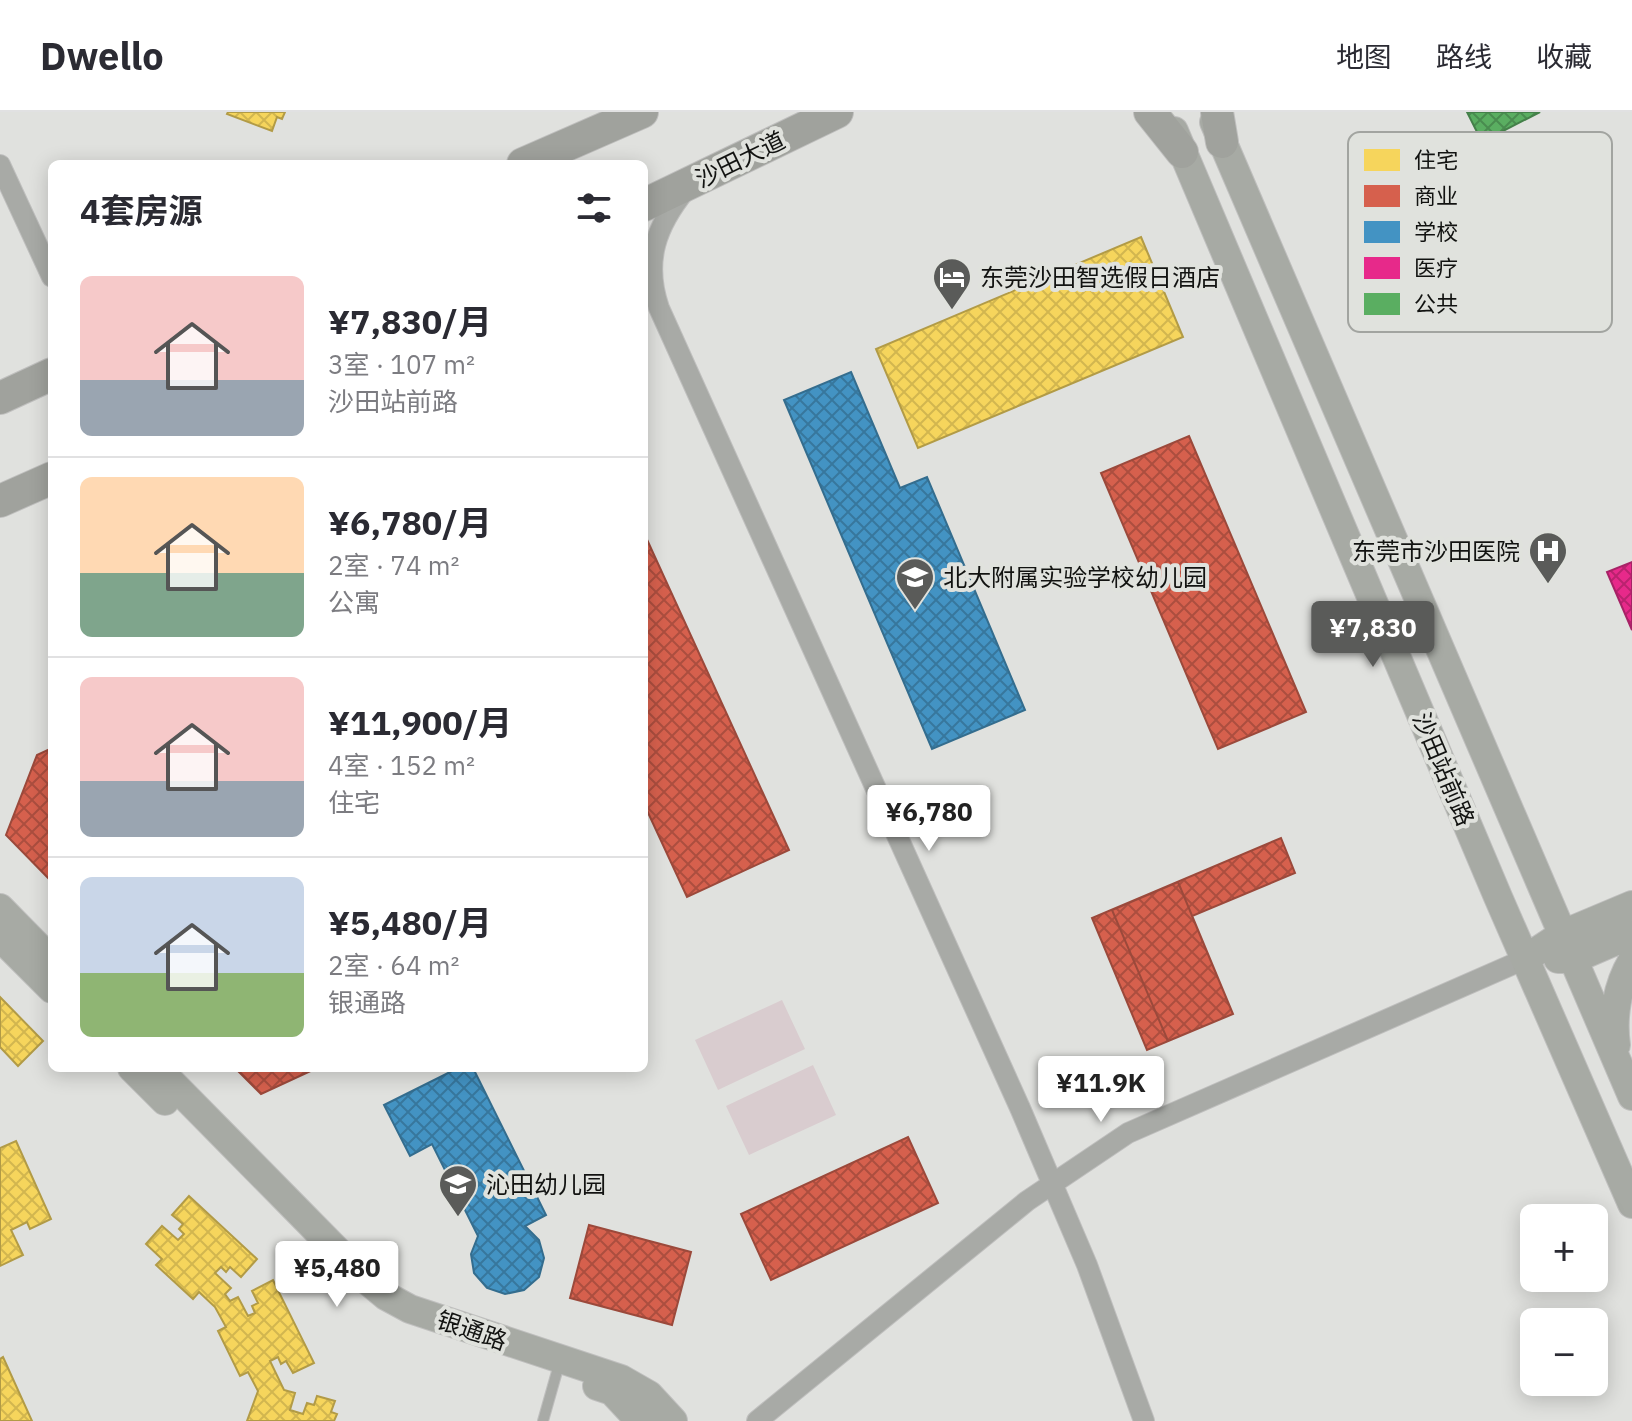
<!DOCTYPE html>
<html lang="zh">
<meta charset="utf-8">
<style>
:root{--surface:#fff;--page:#f7f7f7;--text:#2b2b33;--muted:#7c7c81;--line:#e1e1e2;--accent:#5a5b59}
body{margin:0;font-family:"IBM Plex Sans","Noto Sans SC",sans-serif;background:var(--page);color:var(--text);height:100vh;display:flex;flex-direction:column;font-size:30px;white-space:nowrap}
*{box-sizing:border-box;margin:0}
p{font-size:26px;color:var(--muted)}
.icon{flex:none;width:44px;height:44px;fill:none;stroke:currentColor;stroke-width:2;stroke-linecap:round;stroke-linejoin:round}
.map{position:relative;flex:1;overflow:hidden}
.details{position:absolute;left:48px;top:48px;width:600px;height:912px;display:flex;flex-direction:column;background:var(--surface);border-radius:12px;box-shadow:0 4px 20px #0003}
.details>*{flex:none}
.buttons{position:absolute;left:1520px;top:1092px;display:grid;gap:16px}
.buttons a{display:grid;place-items:center;width:88px;height:88px;border-radius:12px;background:var(--surface);box-shadow:0 4px 20px #0003;font-size:40px}
.price{position:absolute;translate:-50% -68px;padding:0 18px;border-radius:8px;background:#fff;color:#222;font-size:26px;line-height:52px;filter:drop-shadow(0 2px 4px #0008)}
.price::after{content:'';position:absolute;left:50%;top:48px;width:24px;height:18px;margin-left:-12px;background:inherit;clip-path:polygon(0 0,100% 0,50% 100%)}
.price.on{background:var(--accent);color:#fff}
ul{padding:0;list-style:none}
li{display:flex;align-items:center;gap:24px;height:200px;padding:0 32px}
li+li{border-top:2px solid var(--line)}
li span{display:grid;place-items:center;flex:none;width:224px;height:160px;border-radius:12px;color:#555}
li>.icon{margin-inline-start:auto}
span .icon{width:96px;height:96px;fill:#fffc;stroke-width:1}
li b{font-size:34px}
h2{display:flex;justify-content:space-between;align-items:center;height:96px;padding:0 32px;font-size:34px}
header{display:flex;align-items:center;gap:48px;box-sizing:border-box;height:112px;padding:0 40px;background:var(--surface);border-bottom:2px solid var(--line)}
header strong{font-size:38px}
nav{display:flex;gap:44px;margin-inline-start:auto;font-size:28px}
.map>svg:first-child{display:block}
</style>
<header>
<strong>Dwello</strong>
<nav><a>地图</a><a>路线</a><a>收藏</a></nav>
</header>
<div class="map">
<svg width="1632" height="1309" viewBox="0 0 1632 1309">
<defs>
<pattern id="homes-cross-hatch" width="8" height="8" patternUnits="userSpaceOnUse" patternTransform="scale(2)"><rect width="8" height="8" fill="#f6d55c"/><path d="M0 0l8 8M0 8l8-8" fill="none" stroke="#d2b64f"/></pattern>
<pattern id="shops-cross-hatch" width="8" height="8" patternUnits="userSpaceOnUse" patternTransform="scale(2)"><rect width="8" height="8" fill="#d6604d"/><path d="M0 0l8 8M0 8l8-8" fill="none" stroke="#ac4e3f"/></pattern>
<pattern id="schools-cross-hatch" width="8" height="8" patternUnits="userSpaceOnUse" patternTransform="scale(2)"><rect width="8" height="8" fill="#4393c3"/><path d="M0 0l8 8M0 8l8-8" fill="none" stroke="#37779d"/></pattern>
<pattern id="health-cross-hatch" width="8" height="8" patternUnits="userSpaceOnUse" patternTransform="scale(2)"><rect width="8" height="8" fill="#e7298a"/><path d="M0 0l8 8M0 8l8-8" fill="none" stroke="#ba226f"/></pattern>
<pattern id="public-cross-hatch" width="8" height="8" patternUnits="userSpaceOnUse" patternTransform="scale(2)"><rect width="8" height="8" fill="#5aae61"/><path d="M0 0l8 8M0 8l8-8" fill="none" stroke="#498c4f"/></pattern>
</defs>
<rect width="100%" height="100%" fill="#e0e1de"/>
<path fill="#d9cccf" d="M782,888L805,937L718,978L695,928Z
M813,953L836,1003L749,1043L726,994Z"/>
<path fill="url(#homes-cross-hatch)" stroke="#b29b46" stroke-width="2" d="M228,0H285L282,7L277,5L272,19L227,2Z
M1141,125L1183,225L918,336L876,237Z
M0,885L43,929L18,954L0,935Z
M16,1029L51,1107L30,1117L27,1110L11,1118L23,1143L0,1154V1036Z
M189,1084L257,1147L241,1165L230,1155L226,1160L221,1155L215,1161L231,1176L225,1182L230,1189L238,1185L248,1204L255,1201L252,1194L258,1191L252,1179L273,1168L314,1251L293,1261L286,1249L281,1252L278,1245L270,1249L284,1278L295,1281L290,1298L303,1302L307,1291L314,1293L317,1284L335,1289L331,1300L337,1302L334,1309H247L258,1279L248,1260L240,1264L218,1219L226,1215L215,1195L199,1180L193,1187L156,1153L162,1147L146,1132L162,1114L178,1128L184,1122L179,1117L183,1112L172,1103Z
M3,1245L32,1309H0V1247Z"/>
<path fill="url(#shops-cross-hatch)" stroke="#9b493b" stroke-width="2" d="M1189,324L1306,600L1218,637L1101,361Z
M644,421L789,738L687,785L644,692Z
M52,636V770L6,723L37,643Z
M1281,726L1295,761L1192,804L1233,902L1147,938L1092,806Z
M1178,770L1233,902L1168,929L1112,798Z
M235,956H317L261,982Z
M908,1025L938,1091L771,1168L741,1102Z
M589,1113L691,1140L672,1213L570,1186Z"/>
<path fill="url(#schools-cross-hatch)" stroke="#346d8e" stroke-width="2" d="M851,260L900,376L927,365L1025,598L932,637L784,288Z
M458,956H473L546,1103L525,1114L539,1128L544,1146L539,1165L524,1178L505,1182L487,1176L474,1161L471,1142L478,1124L432,1032L410,1044L384,993Z"/>
<path fill="url(#health-cross-hatch)" stroke="#a72266" stroke-width="2" d="M1632,450V518L1607,460Z"/>
<path fill="url(#public-cross-hatch)" stroke="#448049" stroke-width="2" d="M1467,0H1540L1482,30Z"/>
<g fill="none" stroke-linecap="round" stroke-linejoin="round">
<g stroke="#bfbfbe" stroke-width="12">
<path id="lane" d="M543,1309L560,1249"/>
</g>
<g stroke="#bfbfbe" stroke-width="22">
<path id="street" d="M0,53L52,165
M686,77C656,114 643,149 659,196L1020,996L1087,1153L1144,1309
M757,1309L1027,1089L1128,1021L1525,847"/>
</g>
<g stroke="#bfbfbe" stroke-width="30">
<path id="secondary" d="M1214,10L1632,984
M1174,19L1498,785L1632,1092
M0,796L52,849
M0,825L52,877
M1525,847L1563,822L1632,793
M1558,847H1574L1632,822
M1616,933C1612,905 1617,874 1632,849
M132,956L165,989
M157,956L362,1164L386,1184L410,1197L621,1267L649,1283L673,1309
M597,1274L612,1279L640,1309"/>
</g>
<g stroke="#bfbfbe" stroke-width="34">
<path id="primary" d="M1150,0L1182,40
M1217,0L1222,30
M523,52L642,0
M644,93L837,0
M0,286L52,262
M0,389L52,366"/>
</g>
<use href="#lane" stroke="#a8aaa6" stroke-width="10"/>
<use href="#street" stroke="#a8aaa6" stroke-width="20"/>
<use href="#secondary" stroke="#a7aaa4" stroke-width="28"/>
<use href="#primary" stroke="#a0a29d" stroke-width="32"/>
</g>
<defs>
<g id="hotel-pin" transform="scale(2)"><path d="M0 17L-7.5 6A9.5 9.5 0 1 1 7.5 6Z" fill="#5a5b59" stroke="#e0e2dd"/><path d="M-6-4.5h1.5V1H6V5H4.5V3h-9V5H-6ZM-4 0a1.8 1.8 0 1 1 3.6 0ZM.5 0V-2.5h3Q6-2.5 6 0Z" fill="#fff"/></g>
<g id="hospital-pin" transform="scale(2)"><path d="M0 17L-7.5 6A9.5 9.5 0 1 1 7.5 6Z" fill="#5a5b59" stroke="#e0e2dd"/><path d="M-5-5h3v3.5h4V-5h3V5h-3V1.5h-4V5h-3Z" fill="#fff"/></g>
<g id="school-pin" transform="scale(2)"><path d="M0 17L-7.5 6A9.5 9.5 0 1 1 7.5 6Z" fill="#5a5b59" stroke="#e0e2dd"/><path d="M0-5L7-2L0 1L-7-2ZM-4 1L0 2.5L4 1V4Q0 6-4 4Z" fill="#fff"/></g>
</defs>
<g fill-rule="evenodd">
<use href="#hotel-pin" x="952" y="165"/>
<use href="#hospital-pin" x="1548" y="439"/>
<use href="#school-pin" x="915" y="465"/>
<use href="#school-pin" x="458" y="1072"/>
</g>
<g text-anchor="middle" dominant-baseline="central" stroke-width="8" stroke-linejoin="round" paint-order="stroke">
<g font-size="24" fill="#121311" stroke="#e0e2dd">
<text transform="translate(740 47) rotate(-26)">沙田大道</text>
<text transform="translate(1444 657) rotate(67)">沙田站前路</text>
<text transform="translate(472 1218) rotate(19)">银通路</text>
</g>
<g font-size="24" fill="#121311" stroke="#e0e2dd" text-anchor="start">
<text x="980" y="165">东莞沙田智选假日酒店</text>
<text x="1520" y="439" text-anchor="end">东莞市沙田医院</text>
<text x="943" y="465">北大附属实验学校幼儿园</text>
<text x="486" y="1072">沁田幼儿园</text>
</g>
</g>
<rect x="1348" y="20" width="264" height="200" rx="12" fill="#e0e2dd" stroke="#a2a4a0" stroke-width="2"/>
<rect x="1364" y="37" width="36" height="22" fill="#f6d55c"/>
<rect x="1364" y="73" width="36" height="22" fill="#d6604d"/>
<rect x="1364" y="109" width="36" height="22" fill="#4393c3"/>
<rect x="1364" y="145" width="36" height="22" fill="#e7298a"/>
<rect x="1364" y="181" width="36" height="22" fill="#5aae61"/>
<g font-size="22" fill="#121311">
<text x="1414" y="56">住宅</text>
<text x="1414" y="92">商业</text>
<text x="1414" y="128">学校</text>
<text x="1414" y="164">医疗</text>
<text x="1414" y="200">公共</text>
</g>
</svg>
<div class="buttons">
<a>+</a>
<a>−</a>
</div>
<b class="price on" style="left:1373px;top:557px">¥7,830</b>
<b class="price" style="left:929px;top:741px">¥6,780</b>
<b class="price" style="left:1101px;top:1012px">¥11.9K</b>
<b class="price" style="left:337px;top:1197px">¥5,480</b>
<section class="details">
<h2>4套房源<svg class="icon" aria-label="filters" viewBox="0 0 24 24"><path d="M4 7h16M4 17h16"/><circle cx="9" cy="7" r="2"/><circle cx="15" cy="17" r="2"/></svg></h2>
<ul>
<li><span style="background:linear-gradient(#f6c9c9 65%,#9aa5b1 0)"><svg class="icon" aria-label="home" viewBox="0 0 24 24"><path d="M3 11l9-7 9 7M6 9v11h12V9"/></svg></span><div><b>¥7,830/月</b><p>3室 · 107 m²</p><p>沙田站前路</p></div></li>
<li><span style="background:linear-gradient(#ffd9b3 60%,#7fa58c 0)"><svg class="icon" aria-label="home" viewBox="0 0 24 24"><path d="M3 11l9-7 9 7M6 9v11h12V9"/></svg></span><div><b>¥6,780/月</b><p>2室 · 74 m²</p><p>公寓</p></div></li>
<li><span style="background:linear-gradient(#f6c9c9 65%,#9aa5b1 0)"><svg class="icon" aria-label="home" viewBox="0 0 24 24"><path d="M3 11l9-7 9 7M6 9v11h12V9"/></svg></span><div><b>¥11,900/月</b><p>4室 · 152 m²</p><p>住宅</p></div></li>
<li><span style="background:linear-gradient(#c9d6e8 60%,#8fb573 0)"><svg class="icon" aria-label="home" viewBox="0 0 24 24"><path d="M3 11l9-7 9 7M6 9v11h12V9"/></svg></span><div><b>¥5,480/月</b><p>2室 · 64 m²</p><p>银通路</p></div></li>
</ul>
</section>
</div>
